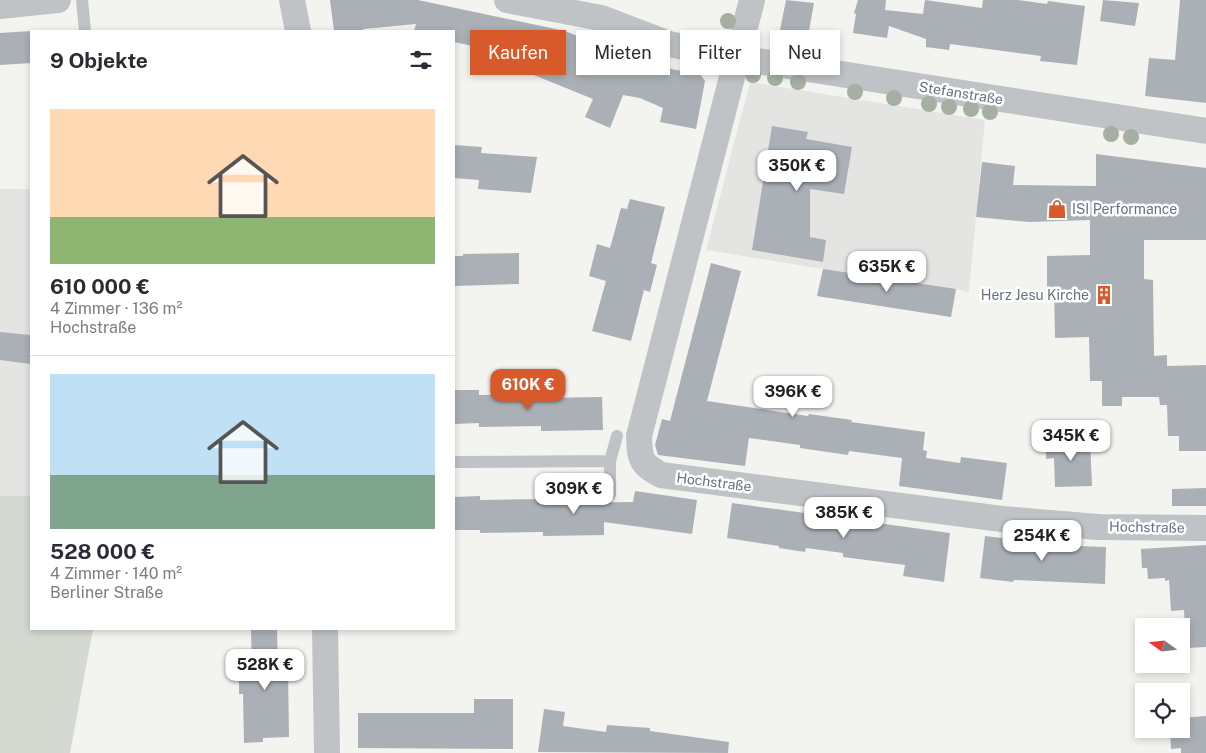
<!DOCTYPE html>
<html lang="de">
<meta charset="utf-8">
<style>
:root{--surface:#fff;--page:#f7f7f7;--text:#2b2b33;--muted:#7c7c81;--line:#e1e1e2;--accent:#d85a2b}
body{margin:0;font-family:"Public Sans",sans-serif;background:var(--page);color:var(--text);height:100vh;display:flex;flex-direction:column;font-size:19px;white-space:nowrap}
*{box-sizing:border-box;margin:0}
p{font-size:16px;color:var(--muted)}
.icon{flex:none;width:28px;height:28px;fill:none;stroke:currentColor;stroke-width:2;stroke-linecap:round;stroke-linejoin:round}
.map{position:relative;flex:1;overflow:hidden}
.panel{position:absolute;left:30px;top:30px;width:425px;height:600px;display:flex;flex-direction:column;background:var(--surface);border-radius:0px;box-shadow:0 2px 8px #0003}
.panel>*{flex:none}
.hud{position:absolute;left:470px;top:30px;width:475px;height:45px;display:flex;gap:10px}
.needle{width:32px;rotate:285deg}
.fabs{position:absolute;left:1135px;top:618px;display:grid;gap:10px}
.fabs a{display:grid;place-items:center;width:55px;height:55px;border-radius:0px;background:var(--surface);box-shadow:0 2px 8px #0003;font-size:25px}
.price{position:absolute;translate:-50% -42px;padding:0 11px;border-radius:10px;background:#fff;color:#222;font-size:16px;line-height:32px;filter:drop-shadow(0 1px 2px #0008)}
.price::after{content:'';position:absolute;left:50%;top:30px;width:15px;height:11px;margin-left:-8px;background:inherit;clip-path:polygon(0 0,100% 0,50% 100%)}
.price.active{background:var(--accent);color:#fff}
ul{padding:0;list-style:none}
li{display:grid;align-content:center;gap:10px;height:265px;padding:0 20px}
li+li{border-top:1px solid var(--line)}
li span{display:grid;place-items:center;height:155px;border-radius:0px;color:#555}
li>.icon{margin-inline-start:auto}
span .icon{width:90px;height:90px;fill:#fffc;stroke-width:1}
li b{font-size:21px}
h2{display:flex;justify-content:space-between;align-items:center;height:60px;padding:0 20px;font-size:21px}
.pill{padding:0 18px;border-radius:0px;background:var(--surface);box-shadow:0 2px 8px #0003;font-size:18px;line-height:45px}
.pill.active{background:var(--accent);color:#fff}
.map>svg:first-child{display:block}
</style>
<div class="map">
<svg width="1206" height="753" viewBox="0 0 1206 753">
<rect width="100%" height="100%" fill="#f3f4f0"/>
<path fill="#e4e5e3" d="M750,82L985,120L969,292L956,289L951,317L817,296L823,269L706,250Z
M0,189H31V496H0Z"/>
<path fill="#d4dad1" d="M0,496H31V629H93L70,753H0Z"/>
<path fill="#aab0b5" d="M330,0H418L565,31L653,66L700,74L705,81L696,129L660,122L663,108L640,98L623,95L610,128L585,117L593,99L504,63L506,53L454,42V31H414L416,24L363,29L364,31H334Z
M786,0L814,3L808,36L780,30Z
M858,0H886L885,10L923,14L925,0L982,8L983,0H1018L1047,4L1048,1L1085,6L1077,65L1040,61L1041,56L950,44L949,50L926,47V39L889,26L887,38L853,33L856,14L854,13Z
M1103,0L1139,3L1135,26L1100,21Z
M1180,0H1206V103L1145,96L1149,58L1175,60Z
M31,31V63L0,65V33Z
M772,126L808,132L806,139L852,147L844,194L810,189V237L826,240L823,262L752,250Z
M454,145L482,147L481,153L537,157L531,193L478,189L479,180L454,178Z
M1096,154L1206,168V240H1144V279L1153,280L1154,356L1167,355V366L1206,365V451H1179V436H1168L1167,405H1160L1159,397H1122V406H1102V381H1090L1089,337L1055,338L1054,287L1047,288V256L1090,255V220L1029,222L976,217L982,162L1015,166L1013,185L1096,186Z
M630,199L665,207L651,263L657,265L650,292L644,290L631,341L592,331L606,281L589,276L597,244L610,248L621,208L627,209Z
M519,253V284L454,286V256H463V254Z
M711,263L741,271L707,401L808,416L809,414L852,420L851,422L925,432L923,450L927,451L926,458L960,463L961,457L1007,463L1002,500L899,486L902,458L849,451L848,455L800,448V445L749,438L745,466L658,455L655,445L662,419L670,421Z
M823,269L956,289L951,317L817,296Z
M0,332L31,335V364L0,360Z
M454,390H479V395L540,394L541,398L602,397L603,430L541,431V426L479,427V423L454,424Z
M1090,440L1092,486L1055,487L1054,458L1046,459V441Z
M1206,488V506H1172V489Z
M635,491L697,500L692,534L604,522V535L543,536V532L480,533V530H454V497L480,496V500L542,499V503L633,502Z
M732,503L950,533L944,582L903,576L905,565L843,557V553L806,548L805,552L779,548V546L727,538Z
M985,536L1019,540L1018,544L1106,547L1105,584L1014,580L1013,582L980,578Z
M1206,545V647L1186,648L1184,610L1171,611L1169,580L1165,581V578L1148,579L1147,568H1142L1141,549Z
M251,629H277L278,669H288L289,737L263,738V742L244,743L243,694H239V670H252Z
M474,699H513V749L358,748V713H474Z
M544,709L565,712L563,726L606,732L607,725L650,728V731L729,742L728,753L538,752Z
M1206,716V753H1181V748L1171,749L1170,729H1181V718Z"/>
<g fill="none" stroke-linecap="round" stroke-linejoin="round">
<path stroke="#bfc3c6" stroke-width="12" d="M82,0L85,31
M454,462L610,461
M610,494V461L617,436"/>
<path stroke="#bfc3c6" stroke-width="26" d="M292,0L298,31
M507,0L601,18L669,44L738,58L1206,131
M752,0L639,436C640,460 640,463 661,475L1002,519L1098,527L1206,528
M0,6L58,0
M325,629L327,753"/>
</g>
<g fill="#a5afa2">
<circle cx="728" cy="21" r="8"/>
<circle cx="753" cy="75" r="8"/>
<circle cx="775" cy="78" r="8"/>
<circle cx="798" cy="82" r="8"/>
<circle cx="855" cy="92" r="8"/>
<circle cx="894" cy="98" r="8"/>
<circle cx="929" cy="104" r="8"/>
<circle cx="949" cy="107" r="8"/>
<circle cx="971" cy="109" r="8"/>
<circle cx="990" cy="112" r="8"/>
<circle cx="1111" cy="134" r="8"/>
<circle cx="1131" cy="137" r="8"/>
</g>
<defs>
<g id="shop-bare" transform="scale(1.5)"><path d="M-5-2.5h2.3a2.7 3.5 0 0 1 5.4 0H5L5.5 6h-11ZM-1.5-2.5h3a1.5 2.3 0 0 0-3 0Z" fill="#d85a2b" stroke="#fff" stroke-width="2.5" paint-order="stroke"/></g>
<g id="building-bare" transform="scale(1.5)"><path d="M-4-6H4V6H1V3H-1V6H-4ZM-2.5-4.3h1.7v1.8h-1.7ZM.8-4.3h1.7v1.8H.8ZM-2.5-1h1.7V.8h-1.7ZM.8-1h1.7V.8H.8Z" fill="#d85a2b" stroke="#fff" stroke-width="2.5" paint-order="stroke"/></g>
</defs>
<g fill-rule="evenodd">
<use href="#shop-bare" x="1057" y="209"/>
<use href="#building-bare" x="1104" y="295"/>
</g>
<g text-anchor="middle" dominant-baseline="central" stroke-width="5" stroke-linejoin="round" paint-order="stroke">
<g font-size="14" fill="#64727f" stroke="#fff">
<text transform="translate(961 93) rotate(9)">Stefanstraße</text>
<text transform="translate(714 482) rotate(7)">Hochstraße</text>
<text transform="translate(1147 527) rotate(1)">Hochstraße</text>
</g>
<g font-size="14" fill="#64727f" stroke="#fff" text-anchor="start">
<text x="1072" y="209">ISI Performance</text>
<text x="1089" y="295" text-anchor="end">Herz Jesu Kirche</text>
</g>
</g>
</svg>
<div class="fabs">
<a><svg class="needle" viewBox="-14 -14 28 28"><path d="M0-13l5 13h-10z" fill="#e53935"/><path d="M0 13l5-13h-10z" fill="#7c7c81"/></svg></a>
<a><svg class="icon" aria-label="locate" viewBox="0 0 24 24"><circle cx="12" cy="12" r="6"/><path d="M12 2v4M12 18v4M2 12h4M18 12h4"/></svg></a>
</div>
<b class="price" style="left:797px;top:192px">350K €</b>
<b class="price" style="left:887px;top:293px">635K €</b>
<b class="price active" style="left:528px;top:411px">610K €</b>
<b class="price" style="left:793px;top:418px">396K €</b>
<b class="price" style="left:1071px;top:462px">345K €</b>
<b class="price" style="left:574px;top:515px">309K €</b>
<b class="price" style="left:844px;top:539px">385K €</b>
<b class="price" style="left:1042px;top:562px">254K €</b>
<b class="price" style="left:265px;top:691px">528K €</b>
<div class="hud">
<a class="pill active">Kaufen</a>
<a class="pill">Mieten</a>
<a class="pill">Filter</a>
<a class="pill">Neu</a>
</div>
<section class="panel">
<h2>9 Objekte<svg class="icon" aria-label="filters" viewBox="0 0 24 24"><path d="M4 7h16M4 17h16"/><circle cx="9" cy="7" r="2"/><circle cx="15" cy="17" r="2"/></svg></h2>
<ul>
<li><span style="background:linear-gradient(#ffd9b3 70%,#8fb573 0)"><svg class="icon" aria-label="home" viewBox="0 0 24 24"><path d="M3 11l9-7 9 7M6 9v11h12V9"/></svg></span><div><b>610 000 €</b><p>4 Zimmer · 136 m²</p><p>Hochstraße</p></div></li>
<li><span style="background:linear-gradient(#bfe0f5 65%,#7fa58c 0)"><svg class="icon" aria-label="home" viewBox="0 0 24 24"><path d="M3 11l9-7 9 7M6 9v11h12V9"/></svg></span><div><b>528 000 €</b><p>4 Zimmer · 140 m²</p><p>Berliner Straße</p></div></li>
</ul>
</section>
</div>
